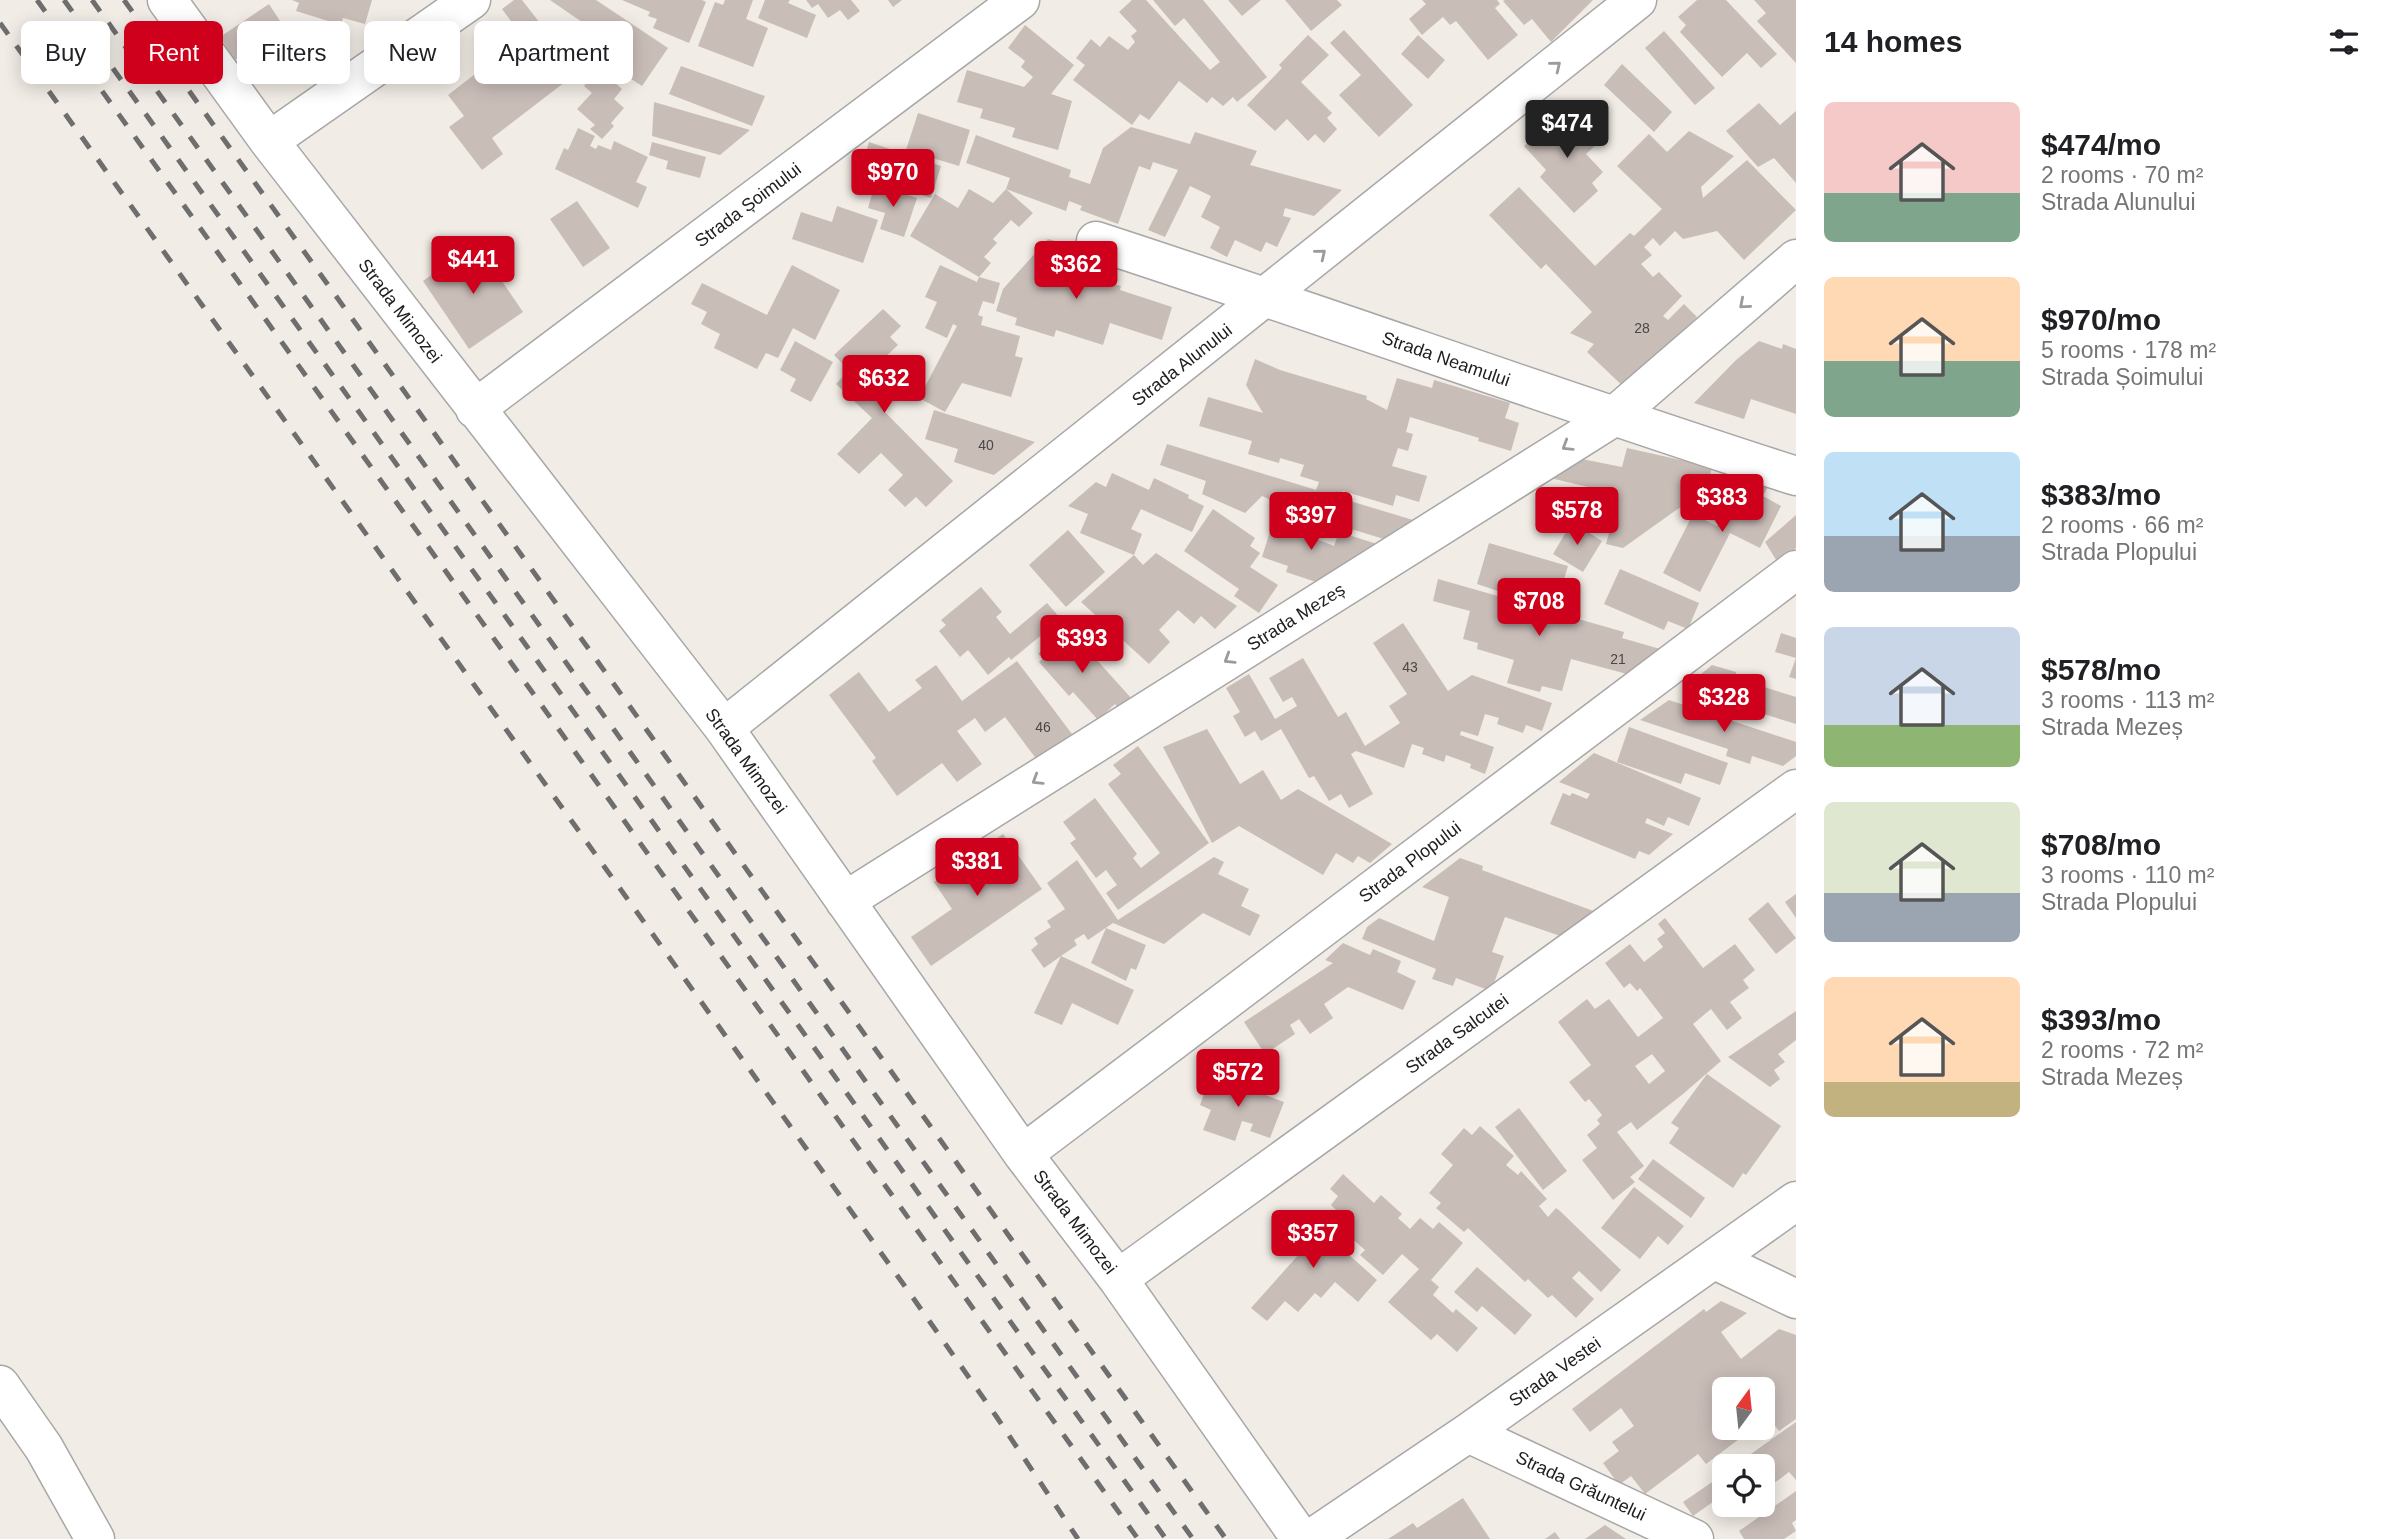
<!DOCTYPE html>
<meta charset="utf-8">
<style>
:root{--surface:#fff;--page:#f6f6f6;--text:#202124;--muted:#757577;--accent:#cf001b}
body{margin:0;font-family:Arial,sans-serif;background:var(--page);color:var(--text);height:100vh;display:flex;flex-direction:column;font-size:26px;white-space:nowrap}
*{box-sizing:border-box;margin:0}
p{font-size:23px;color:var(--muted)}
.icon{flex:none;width:38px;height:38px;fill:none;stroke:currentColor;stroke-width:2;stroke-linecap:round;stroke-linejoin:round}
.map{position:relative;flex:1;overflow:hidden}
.details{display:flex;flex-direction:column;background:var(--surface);width:595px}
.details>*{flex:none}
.banner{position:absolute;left:21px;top:21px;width:665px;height:63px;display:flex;gap:14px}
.needle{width:46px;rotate:15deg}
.fabs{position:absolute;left:1712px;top:1377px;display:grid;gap:14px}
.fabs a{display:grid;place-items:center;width:63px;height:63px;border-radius:10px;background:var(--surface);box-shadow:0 4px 18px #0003;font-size:35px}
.price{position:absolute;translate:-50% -60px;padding:0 16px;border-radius:7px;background:var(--accent);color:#fff;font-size:23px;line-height:46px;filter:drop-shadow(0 2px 4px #0008)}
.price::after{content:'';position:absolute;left:50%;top:42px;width:21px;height:16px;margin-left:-10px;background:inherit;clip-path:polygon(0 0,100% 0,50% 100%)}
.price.selected{background:#222;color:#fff}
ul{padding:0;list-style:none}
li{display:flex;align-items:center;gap:21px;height:175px;padding:0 28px}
li span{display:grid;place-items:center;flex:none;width:196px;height:140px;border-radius:10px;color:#555}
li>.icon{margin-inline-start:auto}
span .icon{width:84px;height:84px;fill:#fffc;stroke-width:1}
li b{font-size:30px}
h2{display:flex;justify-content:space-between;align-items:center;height:84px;padding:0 28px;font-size:30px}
.chip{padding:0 24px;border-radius:10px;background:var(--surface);box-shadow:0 4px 18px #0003;font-size:24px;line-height:63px}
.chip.selected{background:var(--accent);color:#fff}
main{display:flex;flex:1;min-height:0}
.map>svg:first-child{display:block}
</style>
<main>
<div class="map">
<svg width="1796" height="1539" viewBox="0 0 1796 1539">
<rect width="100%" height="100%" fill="#f1ece5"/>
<path fill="#c9bdb8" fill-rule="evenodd" d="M292,0H372L365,24L343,18L341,25L296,11L299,3Z
M514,0H522L578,72L492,138L503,154L482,170L449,127L464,116L448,95L497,57L488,45L514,25L502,9Z
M550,0H596L668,48L642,86L617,70L623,61L586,37L592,29Z
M622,0H702L706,2L689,43L653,28L657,19L648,16L650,12Z
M725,0H753L746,19L768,28L753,67L698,46L715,2L723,5Z
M765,0H790L788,3L816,15L807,38L758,18Z
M806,0H851L860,11L848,20L840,10L828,18L818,4L812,8Z
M888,0H902L893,7Z
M1132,0H1146L1210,70L1220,62L1184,18L1175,26L1153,0H1203L1267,77L1237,102L1233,97L1223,106L1212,97L1207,103L1179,81L1149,120L1140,114L1132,125L1073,80L1085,65L1076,58L1091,39L1100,47L1109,36L1128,50L1135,42L1131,36L1137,31L1119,12Z
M1228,0H1261L1242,16Z
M1285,0H1337L1342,5L1311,31Z
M1422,0H1497L1500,4L1495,8L1518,35L1488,60L1456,21L1450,25L1443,17L1422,35L1409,19L1426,4Z
M1505,0H1593L1551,42L1532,19L1524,25L1503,1Z
M1697,0H1726L1777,54L1761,68L1747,53L1722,77L1680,32L1686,25L1678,17Z
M1754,0H1796V63L1757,21L1766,13Z
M269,4L280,21L260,35L263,40L235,60L220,37Z
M1025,25L1074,65L1051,94L1072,101L1058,150L1012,137L1015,128L980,118L983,109L957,102L967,70L1024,87L1033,77L1021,67L1025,61L1008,48Z
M1344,30L1413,105L1379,137L1339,95L1361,75L1330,43Z
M1664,31L1715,88L1695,105L1645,48Z
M1308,35L1329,55L1301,82L1332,113L1327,118L1337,129L1324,143L1315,134L1308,141L1287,119L1275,131L1247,105L1282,68L1279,65Z
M1418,35L1445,60L1428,79L1401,54Z
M1622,64L1672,112L1654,132L1604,85Z
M681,66L765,96L752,126L669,94Z
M600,69L622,89L614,99L624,108L611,123L614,126L602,139L590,129L595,125L577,109L592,93L584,86Z
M654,102L750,130L720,155L652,136Z
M1759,103L1780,125L1796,111V183L1774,158L1758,167L1726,131Z
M1565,108L1598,143L1586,154L1603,172L1592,183L1598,191L1574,213L1540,177L1546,170L1524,146Z
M918,113L970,130L959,166L906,150Z
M1131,127L1190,144L1195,132L1257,151L1250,165L1342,190L1314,216L1285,208L1283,216L1291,218L1277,247L1266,242L1261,252L1235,240L1227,257L1210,248L1220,227L1201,217L1211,196L1190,186L1165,237L1148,230L1178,170L1153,162L1150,170L1139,166L1118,224L1080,210L1082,206L1069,201L1066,211L1006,189L1010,178L966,163L976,135L1071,170L1069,177L1090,184L1103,148Z
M578,128L595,136L590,146L596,149L598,145L611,150L614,141L648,157L636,182L647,187L638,208L555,169L564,148L568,150Z
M1689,131L1734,156L1701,187L1703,198L1747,160L1796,210L1744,260L1717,231L1683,239L1675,231L1660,246L1653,238L1644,247L1652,255L1641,264L1653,277L1659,272L1682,296L1663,316L1668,320L1684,304L1697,317L1628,391L1587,352L1594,344L1570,333L1592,312L1546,264L1541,269L1489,215L1519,187L1595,266L1630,233L1634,236L1662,209L1617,166L1649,134L1667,152Z
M652,142L706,157L700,178L666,169L668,161L649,155Z
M869,142L941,166L931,198L871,178L876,160L865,156Z
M875,184L917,198L904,237L880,229L885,213L868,208Z
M969,189L993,203L1006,189L1033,213L1019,227L1011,220L993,239L997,243L984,257L991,263L979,277L1000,283L994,304L983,301L978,315L983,317L981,325L1020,336L1015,356L1023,358L1011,397L962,383L945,412L919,398L957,326L953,324L947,338L925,328L937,302L925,297L940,265L977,282L979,277L910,236L935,194L958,208Z
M577,201L610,248L583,267L550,219Z
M837,206L878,220L863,263L792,239L801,212L832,222Z
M1048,239L1067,244L1060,267L1121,286L1120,290L1172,307L1162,340L1110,323L1103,345L1056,330L1054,337L1015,325L1017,318L996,311L1003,289Z
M476,243L523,312L469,349L423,281Z
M792,265L840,290L815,340L793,328L778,358L766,353L757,369L714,348L720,334L701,324L707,312L691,304L702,283L767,315Z
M883,309L901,326L890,337L898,345L880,362L904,385L881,408L953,481L926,507L916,497L905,507L888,490L903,475L881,453L859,474L837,454L872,418L836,384L849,370L834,355Z
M795,341L833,362L811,402L790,391L796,379L780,370Z
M1759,341L1782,349L1783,344L1796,349V414L1751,399L1744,419L1694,403L1736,360Z
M1255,359L1280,370L1367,396L1366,399L1387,410L1397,378L1432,388L1434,380L1510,403L1505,418L1519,423L1511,451L1478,441L1479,438L1410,417L1406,432L1413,434L1408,451L1398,448L1392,466L1427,476L1419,502L1396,495L1393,506L1343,491L1340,498L1413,520L1387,540L1335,524L1331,537L1284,523L1289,508L1262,496L1245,513L1202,494L1206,481L1160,465L1167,444L1316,490L1319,482L1300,476L1304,465L1280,458L1279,463L1248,454L1252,441L1199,426L1208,397L1263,413L1246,385Z
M934,410L1035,442L994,475L978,470L954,462L958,449L925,439Z
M1627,448L1712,467L1701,513L1679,508L1623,548L1606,544L1612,522L1602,520L1605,509L1593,506L1597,489L1550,478L1582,459L1622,467Z
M1112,473L1149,490L1154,478L1189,495L1188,498L1204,506L1192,532L1141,509L1131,529L1142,534L1134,555L1080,533L1088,514L1068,506L1096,482L1106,487Z
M1742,476L1767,488L1763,496L1781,506L1760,548L1730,533L1700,592L1663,573L1693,514L1717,526Z
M1213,509L1255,538L1250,546L1260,553L1250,567L1278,585L1259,613L1234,596L1239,589L1184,551Z
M1796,515V548L1778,563L1765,542Z
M1273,522L1334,546L1339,532L1377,544L1316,582L1286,572L1288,566L1262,557Z
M1572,522L1602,541L1583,572L1553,554Z
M1068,530L1105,572L1066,607L1029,565Z
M1489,543L1568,566L1557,602L1512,588L1510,595L1477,584Z
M1156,553L1237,606L1215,629L1201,616L1194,624L1178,610L1159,630L1170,642L1149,664L1081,602L1134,555L1143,565Z
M1620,569L1699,603L1688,629L1668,621L1664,630L1604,604Z
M1438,579L1624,632L1622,638L1660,649L1627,674L1571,659L1562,691L1542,686L1540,692L1507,683L1514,660L1477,649L1478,643L1463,639L1470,611L1433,601Z
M981,587L1002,612L996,617L1010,634L1047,603L1061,619L1011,660L1009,657L988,675L968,650L960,657L939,631L946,625L941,620Z
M1403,623L1448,691L1472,675L1552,703L1542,731L1526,725L1523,733L1497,724L1499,718L1485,714L1478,736L1461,731L1460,735L1494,747L1485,774L1470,768L1471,764L1446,755L1444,762L1422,754L1424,748L1412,744L1404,768L1356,751L1351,754L1373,794L1349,808L1341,794L1329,801L1314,776L1309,778L1281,729L1261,741L1255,731L1245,737L1233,716L1240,712L1226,688L1249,674L1275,719L1297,706L1292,697L1283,702L1269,678L1303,658L1338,717L1346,712L1365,746L1400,723L1389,706L1407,694L1373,643Z
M1067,627L1132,699L1120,710L1115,704L1098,720L1073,692L1069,696L1039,662L1043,658L1038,654Z
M1781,633L1796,638V679L1789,677L1796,658L1775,652Z
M1017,661L1072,734L1037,760L1005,717L985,732L975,718L957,731L982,764L957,782L942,763L897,796L872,761L876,758L829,695L859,672L889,712L922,688L915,680L936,665L962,701Z
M1712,665L1736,672L1735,678L1796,697V724L1754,711L1751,719L1727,712L1731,698L1688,685Z
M1669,700L1796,742V756L1783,766L1752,756L1750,764L1726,756L1728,749L1640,720Z
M1629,727L1728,763L1720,785L1685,773L1681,784L1617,762Z
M1207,729L1240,784L1263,770L1281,800L1298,789L1392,844L1370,863L1358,856L1353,863L1336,853L1323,875L1239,826L1212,843L1163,747Z
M1138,746L1209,843L1118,910L1106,893L1117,885L1106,870L1096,878L1070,843L1076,839L1063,822L1095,798L1137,854L1133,858L1141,868L1160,853L1108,784L1121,774L1113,765Z
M1594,753L1701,798L1689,826L1668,817L1664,826L1647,818L1645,823L1673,834L1649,855L1639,851L1635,859L1550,824L1563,793L1570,796L1572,793L1587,799L1590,794L1559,782Z
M1003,834L1042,889L931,966L911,937L952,909L934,882Z
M1214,857L1224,862L1218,874L1249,889L1241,906L1260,915L1250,936L1203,913L1164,944L1113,923L1088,940L1084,934L1074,940L1077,945L1061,956L1134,990L1118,1025L1072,1003L1062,1025L1034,1013L1061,956L1044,968L1031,950L1038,944L1034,938L1051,927L1047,921L1065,909L1047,883L1077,860L1118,920Z
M1460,858L1483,866L1482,870L1599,913L1572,940L1505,917L1492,952L1504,956L1491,991L1456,978L1453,986L1432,979L1436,969L1362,939L1367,927L1379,918L1434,941L1449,897L1422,887Z
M1796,894V918L1785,902Z
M1768,902L1796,938L1776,954L1748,919Z
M1665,918L1703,968L1735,944L1755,970L1743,980L1749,988L1730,1002L1742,1018L1727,1030L1711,1009L1693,1024L1721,1061L1683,1094L1637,1130L1631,1122L1617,1132L1644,1166L1630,1177L1635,1182L1613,1200L1582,1160L1597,1148L1587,1135L1600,1124L1597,1120L1602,1115L1589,1099L1585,1102L1569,1082L1591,1065L1558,1022L1587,999L1595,1009L1609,999L1638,1037L1663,1018L1640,988L1637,991L1630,983L1624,988L1605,963L1630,944L1644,962L1663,947L1657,939L1665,933L1658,924ZM1652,1054L1665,1071L1649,1084L1635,1066Z
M1106,928L1146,945L1136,970L1131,968L1126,981L1091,963Z
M1343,943L1370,955L1373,949L1401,961L1397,972L1416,981L1403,1010L1348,987L1324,1004L1333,1018L1310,1034L1299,1019L1290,1025L1295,1034L1265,1054L1244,1022L1333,963L1325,960Z
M1796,1011V1040L1778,1054L1785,1062L1774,1070L1780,1079L1770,1087L1728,1057Z
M1707,1074L1781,1126L1746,1175L1743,1173L1733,1188L1669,1143L1679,1128L1671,1123Z
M1211,1075L1284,1102L1270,1138L1250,1131L1253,1124L1242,1121L1235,1141L1203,1130L1211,1110L1200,1105Z
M1519,1108L1567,1171L1543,1190L1495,1127Z
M1480,1126L1514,1156L1506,1165L1518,1175L1521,1171L1547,1199L1539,1206L1548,1217L1556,1208L1560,1211L1621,1270L1601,1292L1579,1271L1572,1278L1594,1299L1576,1318L1552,1295L1548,1298L1528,1279L1525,1282L1468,1228L1464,1232L1436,1208L1441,1203L1429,1193L1453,1165L1441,1154L1464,1128L1472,1135Z
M1653,1159L1705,1198L1691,1218L1638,1179Z
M1343,1174L1374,1203L1381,1195L1402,1214L1398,1218L1410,1229L1420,1218L1433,1229L1439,1222L1463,1243L1431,1280L1439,1287L1433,1295L1453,1313L1456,1309L1478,1328L1457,1352L1437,1334L1431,1340L1388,1302L1419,1269L1402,1254L1383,1275L1360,1255L1365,1250L1332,1221L1339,1213L1331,1205L1338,1196L1330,1189Z
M1634,1187L1684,1226L1668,1245L1658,1236L1640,1259L1601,1228Z
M1299,1210L1377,1280L1358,1302L1335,1282L1321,1298L1315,1293L1298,1312L1285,1301L1267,1321L1251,1308L1301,1252L1279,1233Z
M1477,1267L1532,1315L1515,1335L1482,1306L1477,1312L1454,1292Z
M1721,1301L1747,1313L1721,1332L1741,1359L1779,1329L1796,1335V1419L1779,1431L1762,1409V1390H1724V1428H1743L1747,1433L1706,1464L1698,1454L1645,1494L1631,1476L1619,1485L1603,1463L1619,1451L1612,1442L1634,1426L1621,1408L1590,1432L1572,1409L1704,1309L1706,1312Z
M1796,1422V1480L1789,1472L1762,1492V1466H1734Z
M1724,1474V1494L1693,1516L1683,1502Z
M1796,1491V1520L1792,1523L1796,1531L1784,1539H1744L1739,1531Z
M1463,1498L1490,1539H1388L1413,1523L1417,1528Z
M1605,1525L1626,1539H1585Z
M1555,1532L1560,1539H1545Z"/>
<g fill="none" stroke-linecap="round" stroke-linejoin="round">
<g stroke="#a7a7a7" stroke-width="41">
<path id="minor" d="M167,0L269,141L724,728L1023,1154L1118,1279L1301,1539
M269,141L471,0
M1096,241C1330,317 1561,401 1796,476
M475,409L1020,0
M724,728L1637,0
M845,901L1612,418L1796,259
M1023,1154L1796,570
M1715,1260L1796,1299
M1118,1279L1796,789
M0,1385L44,1448L95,1539
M1468,1433L1694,1539
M1311,1539L1468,1433L1796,1201"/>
</g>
<use href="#minor" stroke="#fff" stroke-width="38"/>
<path stroke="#6e6e6e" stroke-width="5" stroke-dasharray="14 14" stroke-linecap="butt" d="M37,0L1138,1539
M64,0L1166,1539
M92,0L1193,1539
M124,0L1226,1539
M0,23L904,1285L996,1416L1078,1539"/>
</g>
<defs><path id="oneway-chevron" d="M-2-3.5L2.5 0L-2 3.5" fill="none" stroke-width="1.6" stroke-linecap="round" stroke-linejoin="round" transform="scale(1.75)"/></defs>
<g stroke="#9b9b9b">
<use href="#oneway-chevron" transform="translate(1556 66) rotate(-39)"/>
<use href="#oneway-chevron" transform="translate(1321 254) rotate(-39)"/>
<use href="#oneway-chevron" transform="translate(1744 304) rotate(139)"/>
<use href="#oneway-chevron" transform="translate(1567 446) rotate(148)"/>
<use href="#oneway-chevron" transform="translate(1229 659) rotate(148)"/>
<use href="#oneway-chevron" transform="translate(1037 780) rotate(148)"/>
</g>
<g text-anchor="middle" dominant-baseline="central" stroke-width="5" stroke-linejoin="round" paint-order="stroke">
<g font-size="14" fill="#4a4746">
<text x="1642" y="328">28</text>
<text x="986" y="445">40</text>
<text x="1618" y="659">21</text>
<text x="1410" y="667">43</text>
<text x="1043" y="727">46</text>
</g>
<g font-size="18" fill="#202020" stroke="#fff">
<text transform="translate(748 205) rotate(-37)">Strada Șoimului</text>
<text transform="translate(400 311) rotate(53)">Strada Mimozei</text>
<text transform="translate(1446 359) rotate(19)">Strada Neamului</text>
<text transform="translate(1182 365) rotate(-38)">Strada Alunului</text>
<text transform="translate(1296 617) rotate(-32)">Strada Mezeș</text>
<text transform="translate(746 761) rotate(54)">Strada Mimozei</text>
<text transform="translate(1410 862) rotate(-37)">Strada Plopului</text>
<text transform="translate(1457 1034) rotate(-36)">Strada Salcutei</text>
<text transform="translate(1075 1222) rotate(53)">Strada Mimozei</text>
<text transform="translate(1555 1372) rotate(-35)">Strada Vestei</text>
<text transform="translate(1581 1486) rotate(25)">Strada Grăuntelui</text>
</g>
</g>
</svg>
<div class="fabs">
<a><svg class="needle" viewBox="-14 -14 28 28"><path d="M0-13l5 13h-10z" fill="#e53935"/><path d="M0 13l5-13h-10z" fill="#757577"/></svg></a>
<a><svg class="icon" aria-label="locate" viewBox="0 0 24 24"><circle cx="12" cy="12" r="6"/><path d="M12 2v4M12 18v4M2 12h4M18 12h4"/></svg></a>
</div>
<b class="price selected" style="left:1567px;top:160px">$474</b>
<b class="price" style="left:893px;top:209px">$970</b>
<b class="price" style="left:473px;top:296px">$441</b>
<b class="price" style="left:1076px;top:301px">$362</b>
<b class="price" style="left:884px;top:415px">$632</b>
<b class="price" style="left:1722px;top:534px">$383</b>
<b class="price" style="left:1577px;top:547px">$578</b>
<b class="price" style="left:1311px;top:552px">$397</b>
<b class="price" style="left:1539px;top:638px">$708</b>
<b class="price" style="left:1082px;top:675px">$393</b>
<b class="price" style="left:1724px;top:734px">$328</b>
<b class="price" style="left:977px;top:898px">$381</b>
<b class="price" style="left:1238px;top:1109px">$572</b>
<b class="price" style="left:1313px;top:1270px">$357</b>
<div class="banner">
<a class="chip">Buy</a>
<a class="chip selected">Rent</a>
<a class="chip">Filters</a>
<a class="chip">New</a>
<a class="chip">Apartment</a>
</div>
</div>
<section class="details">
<h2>14 homes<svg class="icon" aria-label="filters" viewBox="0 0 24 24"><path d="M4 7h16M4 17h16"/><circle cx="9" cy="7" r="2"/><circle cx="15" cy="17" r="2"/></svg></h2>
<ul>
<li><span style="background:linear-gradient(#f6c9c9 65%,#7fa58c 0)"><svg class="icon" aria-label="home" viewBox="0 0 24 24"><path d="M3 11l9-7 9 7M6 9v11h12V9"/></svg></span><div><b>$474/mo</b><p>2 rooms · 70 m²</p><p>Strada Alunului</p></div></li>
<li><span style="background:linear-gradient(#ffd9b3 60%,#7fa58c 0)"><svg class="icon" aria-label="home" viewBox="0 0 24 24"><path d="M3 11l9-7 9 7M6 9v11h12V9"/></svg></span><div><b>$970/mo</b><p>5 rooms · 178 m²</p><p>Strada Șoimului</p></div></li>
<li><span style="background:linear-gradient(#bfe0f5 60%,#9aa5b1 0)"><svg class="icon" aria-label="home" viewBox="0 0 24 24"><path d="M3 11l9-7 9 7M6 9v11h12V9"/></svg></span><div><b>$383/mo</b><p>2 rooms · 66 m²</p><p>Strada Plopului</p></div></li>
<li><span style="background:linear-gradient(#c9d6e8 70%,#8fb573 0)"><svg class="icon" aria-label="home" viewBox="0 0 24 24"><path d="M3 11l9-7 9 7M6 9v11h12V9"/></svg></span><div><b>$578/mo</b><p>3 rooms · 113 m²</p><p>Strada Mezeș</p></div></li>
<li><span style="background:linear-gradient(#dfe7d0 65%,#9aa5b1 0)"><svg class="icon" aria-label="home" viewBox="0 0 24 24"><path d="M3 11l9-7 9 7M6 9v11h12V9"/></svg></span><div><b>$708/mo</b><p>3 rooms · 110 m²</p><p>Strada Plopului</p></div></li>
<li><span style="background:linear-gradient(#ffd9b3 75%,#c2b280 0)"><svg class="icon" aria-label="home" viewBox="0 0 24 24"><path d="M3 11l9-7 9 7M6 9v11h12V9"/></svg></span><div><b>$393/mo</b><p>2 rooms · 72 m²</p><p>Strada Mezeș</p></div></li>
</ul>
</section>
</main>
